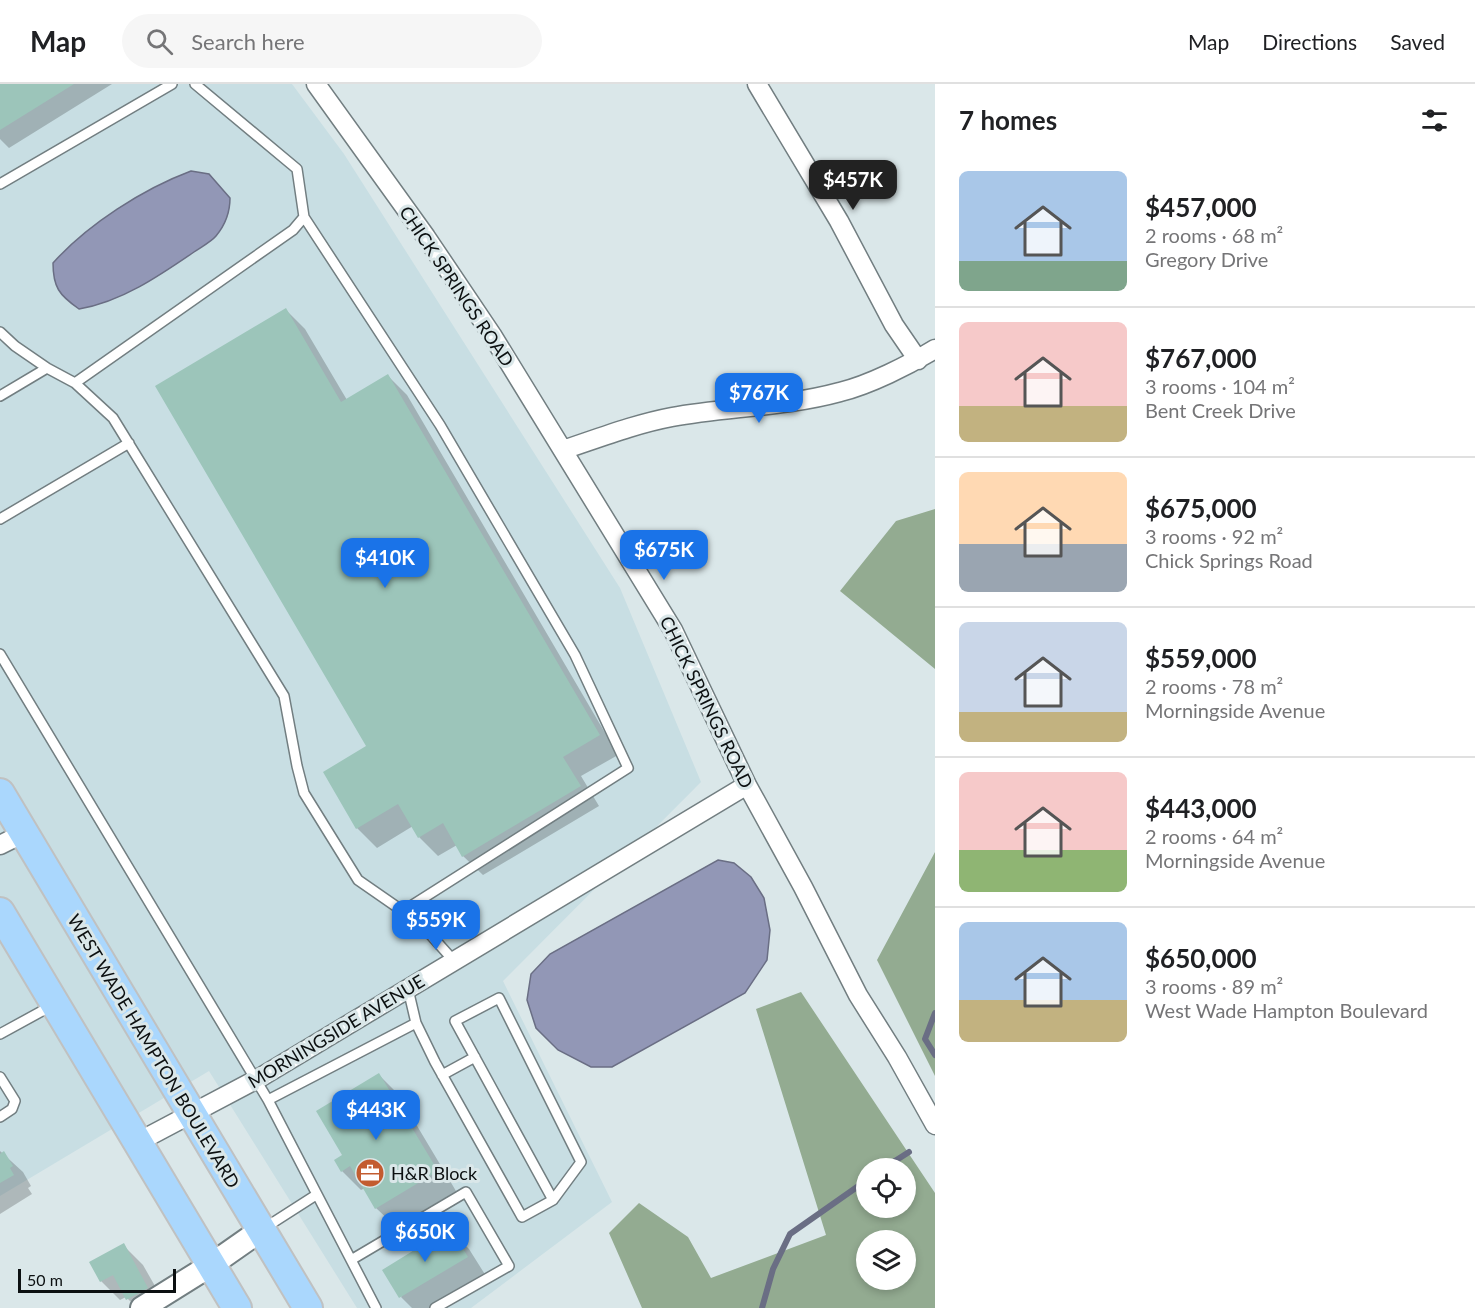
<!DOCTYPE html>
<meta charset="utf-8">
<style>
:root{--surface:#fff;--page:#f6f6f6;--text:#202124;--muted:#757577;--line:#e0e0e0;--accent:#1a73e8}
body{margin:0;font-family:Lato,sans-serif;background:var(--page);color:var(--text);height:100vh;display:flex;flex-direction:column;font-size:22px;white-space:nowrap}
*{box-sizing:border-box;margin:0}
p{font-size:20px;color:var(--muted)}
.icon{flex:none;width:33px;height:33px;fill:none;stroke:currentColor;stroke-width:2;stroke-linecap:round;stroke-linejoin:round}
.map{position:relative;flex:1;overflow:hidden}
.details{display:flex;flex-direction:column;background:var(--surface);width:540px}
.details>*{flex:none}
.buttons{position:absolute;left:856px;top:1074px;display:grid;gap:12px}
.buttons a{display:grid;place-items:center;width:60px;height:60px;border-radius:50%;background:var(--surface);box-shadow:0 3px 9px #0003;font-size:30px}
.scale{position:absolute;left:18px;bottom:15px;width:158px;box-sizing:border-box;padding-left:6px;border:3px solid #0c1011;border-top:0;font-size:16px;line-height:21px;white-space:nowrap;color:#0c1011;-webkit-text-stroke:4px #dae7e9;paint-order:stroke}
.price{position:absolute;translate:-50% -51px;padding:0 14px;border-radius:12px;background:var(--accent);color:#fff;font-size:20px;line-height:39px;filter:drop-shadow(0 2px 3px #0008)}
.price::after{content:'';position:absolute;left:50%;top:36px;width:18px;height:14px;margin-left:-9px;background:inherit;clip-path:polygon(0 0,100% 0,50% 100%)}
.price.current{background:#222;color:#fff}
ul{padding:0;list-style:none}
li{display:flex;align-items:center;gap:18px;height:150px;padding:0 24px}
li+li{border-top:2px solid var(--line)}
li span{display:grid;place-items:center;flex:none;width:168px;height:120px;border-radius:9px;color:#555}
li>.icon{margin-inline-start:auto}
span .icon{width:72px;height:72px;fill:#fffc;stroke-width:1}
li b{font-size:26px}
h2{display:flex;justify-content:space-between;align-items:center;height:72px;padding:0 24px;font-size:26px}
header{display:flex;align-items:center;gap:36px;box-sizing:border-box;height:84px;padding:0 30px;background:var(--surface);border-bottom:2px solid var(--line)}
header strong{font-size:28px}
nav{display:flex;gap:33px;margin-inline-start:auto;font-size:21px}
.search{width:420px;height:54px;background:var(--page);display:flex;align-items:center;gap:15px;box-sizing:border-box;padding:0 21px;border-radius:33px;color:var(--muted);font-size:22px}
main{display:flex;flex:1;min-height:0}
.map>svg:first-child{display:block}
</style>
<header>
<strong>Map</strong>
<div class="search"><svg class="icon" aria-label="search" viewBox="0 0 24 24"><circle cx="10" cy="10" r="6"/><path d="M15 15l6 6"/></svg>Search here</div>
<nav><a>Map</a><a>Directions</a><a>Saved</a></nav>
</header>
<main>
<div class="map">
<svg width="935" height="1224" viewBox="0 0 935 1224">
<rect width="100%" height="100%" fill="#dae7e9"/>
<path fill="#c8dee3" d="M0,0H292L344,70L620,504L701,698L503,897L612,1118L471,1224H357L209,987L0,1112Z"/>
<path fill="#93ab91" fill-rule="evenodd" d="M935,425V585L840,507L896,437Z
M935,768V992L877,876Z
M801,908L935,1109V1224H642L609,1149L639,1119L688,1153L711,1194L826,1151L756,925ZM906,1084V1124H867V1084ZM906,1156V1196H867V1156Z"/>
<path fill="#9297b6" stroke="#6a6e84" stroke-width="1.5" d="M191,87L209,90L230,114C230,129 226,140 216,152C211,158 201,163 194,168C159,192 121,218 79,225C59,211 53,203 53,179C88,140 143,105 191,87Z
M718,776L734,779L751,793L764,814L770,846L767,876L745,909L612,983H591L558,966L536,944L527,916L531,890L550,870Z"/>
<path fill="#0003" d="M0,0H112L9,64L0,55Z
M286,226L305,245L347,316L388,292L407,311L618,671L581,692L599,722L483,791L463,772L457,761L438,772L419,753L413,742L377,764L357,744L325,688L368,663Z
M379,991L398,1010L456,1107L396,1143L376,1124L365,1104L361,1106L342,1087L344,1072Z
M0,1067L23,1088L31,1102L28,1104L32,1110L0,1130Z
M450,1146L469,1165L486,1192L434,1224H412L401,1213Z
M123,1161L143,1181L167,1223L137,1224L126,1213L120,1216L101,1197Z"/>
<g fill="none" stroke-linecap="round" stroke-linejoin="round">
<path stroke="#6a6e84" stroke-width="6" d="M935,929L925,955L935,971
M884,1084L909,1068
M762,1224L773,1185L790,1150L867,1096"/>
</g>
<path fill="#9cc5ba" d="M0,0H74L0,46Z
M286,224L341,318L388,290L600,651L563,673L581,702L462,773L443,739L418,754L398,720L356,745L323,688L366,662L155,302Z
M379,989L438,1087L375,1125L350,1082L341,1088L334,1076L342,1071L316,1027Z
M4,1067L13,1082L10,1084L14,1091L0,1099V1070Z
M450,1144L468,1173L399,1214L382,1186Z
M124,1159L148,1204L126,1216L113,1191L100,1198L89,1178Z"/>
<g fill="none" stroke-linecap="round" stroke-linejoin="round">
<g stroke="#727e81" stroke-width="12">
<path id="service" d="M0,100L172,0
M304,133L440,341L575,571L628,684L403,827
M0,248L15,262L47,284L75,299L113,334L284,612L297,682L304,709L358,796L420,839L454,877
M75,299L293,146L304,133L297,85L195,0
M0,312L47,284
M0,435L129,359
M0,570L268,1016
M416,939L435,978L522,1133L553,1116L455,937L499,914L581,1078L553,1116
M0,950L53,921
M442,991L475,973
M0,993L15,1017L12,1025L0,1033
M263,1145L316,1111
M351,1176L466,1108L509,1182L435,1224
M376,1224L268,1016L416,939L408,905"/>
</g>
<g stroke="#727e81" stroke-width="21">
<path id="minor" d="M316,0L426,153L492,251L673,546L747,701L803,803L858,911L897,973L935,1041
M757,0L839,137L894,241L918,276
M563,366C599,354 635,340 672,333C727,323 785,323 840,308C869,301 909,281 935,265
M0,761L24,749
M138,1058L261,993L747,701"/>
</g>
<g stroke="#727e81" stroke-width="26">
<path id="tertiary" d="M142,1224L211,1181L261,1146"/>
</g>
<g stroke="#c0c1c1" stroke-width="32">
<path id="primary" d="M0,709L308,1224
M0,828L237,1224"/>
</g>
<use href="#service" stroke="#fff" stroke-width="9"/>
<use href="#minor" stroke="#fff" stroke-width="18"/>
<use href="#tertiary" stroke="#fff" stroke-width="22"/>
<use href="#primary" stroke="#aad7fd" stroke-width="28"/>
</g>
<defs>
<g id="office-disc" transform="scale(1.5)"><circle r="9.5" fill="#c35c30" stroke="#dae7e9"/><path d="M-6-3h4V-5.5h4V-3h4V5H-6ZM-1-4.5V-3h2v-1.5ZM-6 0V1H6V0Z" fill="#fff"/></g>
</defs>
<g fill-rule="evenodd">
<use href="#office-disc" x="370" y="1089"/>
</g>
<g text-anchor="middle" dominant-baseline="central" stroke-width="6" stroke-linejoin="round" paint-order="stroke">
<g font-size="18" fill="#0c1011" stroke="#dae7e9">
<text transform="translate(457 202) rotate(56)">CHICK SPRINGS ROAD</text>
<text transform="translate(707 618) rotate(64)">CHICK SPRINGS ROAD</text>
<text transform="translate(336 947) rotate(-31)">MORNINGSIDE AVENUE</text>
<text transform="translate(154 967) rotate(59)">WEST WADE HAMPTON BOULEVARD</text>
</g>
<g font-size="18" fill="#0c1011" stroke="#dae7e9" text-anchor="start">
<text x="391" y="1089">H&amp;R Block</text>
</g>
</g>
</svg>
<div class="buttons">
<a><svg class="icon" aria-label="locate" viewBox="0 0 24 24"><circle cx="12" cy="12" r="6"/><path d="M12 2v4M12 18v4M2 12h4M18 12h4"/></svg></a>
<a><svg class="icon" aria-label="layers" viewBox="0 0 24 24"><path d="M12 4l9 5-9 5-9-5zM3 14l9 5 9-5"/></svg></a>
</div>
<div class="scale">50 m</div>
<b class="price current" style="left:853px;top:127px">$457K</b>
<b class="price" style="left:759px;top:340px">$767K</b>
<b class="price" style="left:664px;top:497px">$675K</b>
<b class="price" style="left:385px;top:505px">$410K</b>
<b class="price" style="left:436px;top:867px">$559K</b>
<b class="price" style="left:376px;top:1057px">$443K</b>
<b class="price" style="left:425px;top:1179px">$650K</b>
</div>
<section class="details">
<h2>7 homes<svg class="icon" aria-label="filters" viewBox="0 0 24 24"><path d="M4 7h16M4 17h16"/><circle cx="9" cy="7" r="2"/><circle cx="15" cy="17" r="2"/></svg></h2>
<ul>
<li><span style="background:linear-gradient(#a9c7e8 75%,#7fa58c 0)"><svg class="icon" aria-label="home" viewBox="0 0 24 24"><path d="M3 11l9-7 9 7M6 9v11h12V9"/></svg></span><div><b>$457,000</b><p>2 rooms · 68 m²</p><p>Gregory Drive</p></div></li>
<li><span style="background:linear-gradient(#f6c9c9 70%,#c2b280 0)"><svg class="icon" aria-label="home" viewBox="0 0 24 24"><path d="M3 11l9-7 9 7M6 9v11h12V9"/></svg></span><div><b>$767,000</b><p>3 rooms · 104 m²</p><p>Bent Creek Drive</p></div></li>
<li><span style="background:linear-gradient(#ffd9b3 60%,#9aa5b1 0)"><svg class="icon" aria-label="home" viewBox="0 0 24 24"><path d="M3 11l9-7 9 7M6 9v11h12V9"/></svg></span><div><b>$675,000</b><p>3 rooms · 92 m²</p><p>Chick Springs Road</p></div></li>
<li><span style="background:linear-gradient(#c9d6e8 75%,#c2b280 0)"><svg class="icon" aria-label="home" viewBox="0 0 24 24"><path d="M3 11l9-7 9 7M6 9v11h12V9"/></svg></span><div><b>$559,000</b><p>2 rooms · 78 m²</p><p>Morningside Avenue</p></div></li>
<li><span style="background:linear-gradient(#f6c9c9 65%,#8fb573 0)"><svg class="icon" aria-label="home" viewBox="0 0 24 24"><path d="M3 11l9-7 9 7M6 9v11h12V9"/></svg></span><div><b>$443,000</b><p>2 rooms · 64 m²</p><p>Morningside Avenue</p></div></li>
<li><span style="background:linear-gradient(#a9c7e8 65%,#c2b280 0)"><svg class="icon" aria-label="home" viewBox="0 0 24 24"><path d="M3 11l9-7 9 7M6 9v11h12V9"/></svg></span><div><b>$650,000</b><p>3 rooms · 89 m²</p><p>West Wade Hampton Boulevard</p></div></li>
</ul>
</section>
</main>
